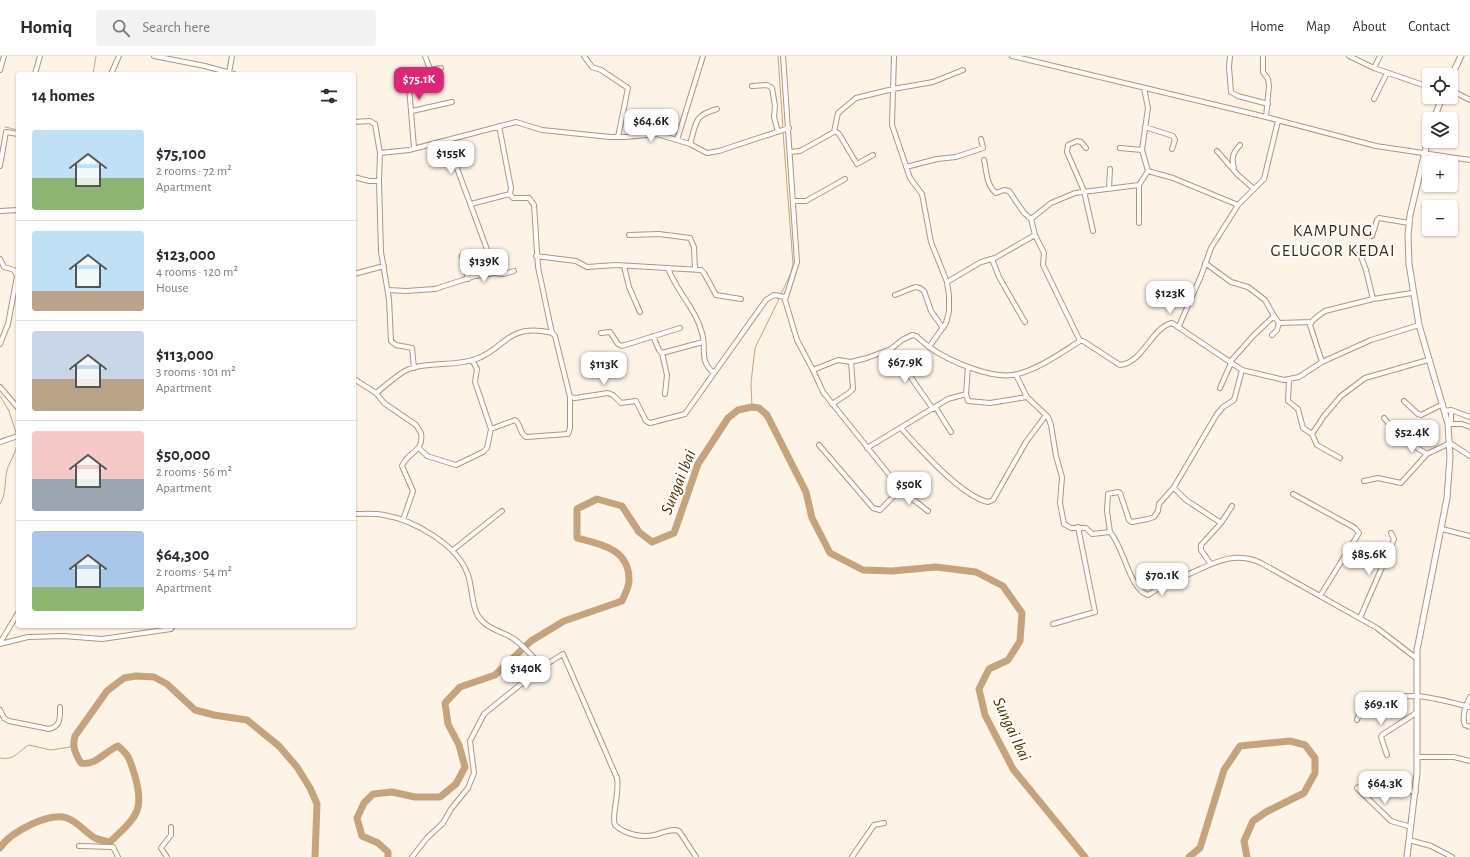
<!DOCTYPE html>
<meta charset="utf-8">
<style>
:root{--surface:#fff;--page:#f2f2f3;--text:#2b2b33;--muted:#7c7c81;--line:#e1e1e2;--accent:#db2777}
body{margin:0;font-family:"Alegreya Sans",sans-serif;background:var(--page);color:var(--text);height:100vh;display:flex;flex-direction:column;font-size:15px;white-space:nowrap}
*{box-sizing:border-box;margin:0}
p{font-size:13px;color:var(--muted)}
.icon{flex:none;width:22px;height:22px;fill:none;stroke:currentColor;stroke-width:2;stroke-linecap:round;stroke-linejoin:round}
.map{position:relative;flex:1;overflow:hidden}
.drawer{position:absolute;left:16px;top:16px;width:340px;height:556px;display:flex;flex-direction:column;background:var(--surface);border-radius:4px;box-shadow:0 1px 3px #0004}
.drawer>*{flex:none}
.buttons{position:absolute;left:1422px;top:12px;display:grid;gap:8px}
.buttons a{display:grid;place-items:center;width:36px;height:36px;border-radius:4px;background:var(--surface);box-shadow:0 1px 3px #0004;font-size:20px}
.price{position:absolute;translate:-50% -34px;padding:0 9px;border-radius:8px;background:#fff;color:#222;font-size:13px;line-height:26px;filter:drop-shadow(0 1px 2px #0008)}
.price::after{content:'';position:absolute;left:50%;top:24px;width:12px;height:9px;margin-left:-6px;background:inherit;clip-path:polygon(0 0,100% 0,50% 100%)}
.price.selected{background:var(--accent);color:#fff}
ul{padding:0;list-style:none}
li{display:flex;align-items:center;gap:12px;height:100px;padding:0 16px}
li+li{border-top:1px solid var(--line)}
li span{display:grid;place-items:center;flex:none;width:112px;height:80px;border-radius:4px;color:#555}
li>.icon{margin-inline-start:auto}
span .icon{width:48px;height:48px;fill:#fffc;stroke-width:1}
li b{font-size:17px}
h2{display:flex;justify-content:space-between;align-items:center;height:48px;padding:0 16px;font-size:17px}
header{display:flex;align-items:center;gap:24px;box-sizing:border-box;height:56px;padding:0 20px;background:var(--surface);border-bottom:1px solid var(--line)}
header strong{font-size:19px}
nav{display:flex;gap:22px;margin-inline-start:auto;font-size:14px}
.search{width:280px;height:36px;background:var(--page);display:flex;align-items:center;gap:10px;box-sizing:border-box;padding:0 14px;border-radius:4px;color:var(--muted);font-size:15px}
.map>svg:first-child{display:block}
</style>
<header>
<strong>Homiq</strong>
<div class="search"><svg class="icon" aria-label="search" viewBox="0 0 24 24"><circle cx="10" cy="10" r="6"/><path d="M15 15l6 6"/></svg>Search here</div>
<nav><a>Home</a><a>Map</a><a>About</a><a>Contact</a></nav>
</header>
<div class="map">
<svg width="1470" height="801" viewBox="0 0 1470 801">
<rect width="100%" height="100%" fill="#fef3e7"/>
<g fill="none" stroke-linecap="round" stroke-linejoin="round">
<path stroke="#c5a47d" stroke-width="1" d="M778,0L783,73
M93,18L96,0
M5,71L18,74
M781,238L791,217L793,208L783,76
M0,340L9,355L17,380
M752,351L751,327L755,292L780,241
M0,448C7,437 4,426 7,414C10,404 19,393 17,383
M0,702C15,705 18,695 29,689L51,694L70,691L73,687"/>
<path stroke="#c5a47d" stroke-width="7" d="M0,792C10,776 49,756 67,762C78,766 85,776 95,782C99,784 105,785 110,786C136,761 146,755 134,717C130,704 129,699 118,690C105,695 96,710 81,707C75,697 72,691 75,680L107,635L124,622L136,620L154,621L167,628L195,654L214,659L247,664L279,690L297,711L310,732L317,748L315,801
M388,801V796L378,787L362,780L357,762L364,747L373,738L392,736L415,741H440L456,728L465,711L459,689L448,668L445,647L460,631L495,619L531,585L564,565L622,545C624,540 629,531 629,525C630,493 601,488 577,482V453L597,443L622,450L639,476L652,486L674,477L698,408L728,362L738,354L752,351L759,352L767,359L806,436L812,462L830,497L863,514L892,515L936,511L976,516L1003,530L1022,557L1020,585L1008,604L989,613L979,633L985,659L1013,713L1085,801
M1189,801L1200,792L1224,714L1240,690L1290,685L1305,689L1315,702V717L1304,737L1266,756L1253,765L1244,785L1247,801"/>
<g stroke="#ae967a" stroke-width="6">
<path id="minor" d="M154,0L205,10L234,18
M425,0L430,13
M584,0L592,11L601,14L628,32L618,81
M783,0L797,206L785,244L797,284L813,314L823,336L895,426L898,430L896,438L880,454L873,452L819,389
M1012,0L1266,61L1376,90L1470,104
M1230,0L1229,11L1231,36L1238,40L1268,48
M1263,0V16L1268,23L1269,30L1266,61
M1349,0L1374,12
M1380,0L1374,12L1429,31
M0,14L4,0
M229,17L232,0
M35,18L40,0
M111,18L119,0
M752,30L767,29L772,32L775,50L774,61L778,76
M1144,32L1148,52L1142,94L1148,115L1173,122L1238,149
M1451,34L1470,44
M1374,43L1387,17
M412,55L452,46
M354,66L370,65L375,68L380,97
M1145,71L1173,80L1175,84L1172,93
M835,75L839,78L857,108L873,99
M677,84L703,0
M690,88C697,66 693,60 717,53
M414,92L408,18L441,12
M1086,92L1081,86L1077,85L1068,89L1067,96L1084,135L1093,175
M1120,92L1142,94
M1217,95L1238,119L1254,133
M790,96L800,95L834,76L838,57L856,42L893,33L933,26L963,14
M984,104C987,116 986,129 996,137L1004,134L1009,135L1024,157L1031,163
M0,110L6,76L18,78
M906,111L937,103L956,101L983,92L981,83
M1234,112C1231,101 1233,97 1240,89
M354,121L369,125H379
M1139,129V167
M1109,132L1110,113
M510,138L513,142H529L534,149L538,211L552,277
M794,145H806L845,123
M471,148L510,138L511,132L499,70
M0,155L18,154
M629,179L659,178L690,182L694,191L695,213
M1035,179L1044,197L1043,209L1080,285
M1372,180L1377,164L1379,162L1409,167
M1360,198L1366,214L1373,243
M462,200L468,223
M536,200L576,205L587,211L616,209L701,214L704,217L716,239L741,243
M0,203L4,211L14,214L17,220L8,268L0,288
M992,203L999,221L1025,266
M1205,207L1231,226L1248,231L1265,244L1274,260
M624,210L629,231L640,256
M668,212C676,235 696,253 702,277C707,293 698,304 714,317
M493,217L504,218L514,215
M354,218L384,210
M947,226L981,206L995,202L1035,179L1031,163L1051,147L1075,137L1139,129L1148,115
M388,234L406,235L435,233L475,220L490,218L495,215L447,85
M895,239L915,231L920,232L924,235L931,255L943,272
M1279,267L1311,266
M1179,270L1201,220L1211,192L1238,149L1264,123L1278,65
M601,277L610,276L618,288L622,290L680,272
M653,280L659,294L662,297L703,286
M929,291C949,305 994,325 1018,318C1040,312 1061,297 1080,285H1083L1120,309C1143,307 1152,271 1172,267L1242,314L1284,324L1299,321L1322,306L1371,284L1419,269
M891,293L933,353
M662,297L667,319L665,338
M472,304L477,313L475,326L491,373
M1230,306L1254,279L1274,260L1279,267L1277,274L1272,279
M1322,306L1310,269C1311,264 1321,258 1325,255L1373,243L1412,237
M968,311L966,338L968,345L990,347L1027,341
M414,312L412,292L396,289L391,285L389,243L381,196L379,125L380,97L409,94L516,66L542,74L610,81H626L657,78L690,88L707,97L719,95L789,72
M813,314L838,304L851,306L867,302L891,293L902,284L912,279L916,280L929,291L946,267L949,255V240L947,226L931,186L922,138L910,122L892,69L894,0
M1016,319L1027,341L1048,361L1051,369L1056,400L1062,421L1060,447L1064,468L1071,472H1086L1092,478L1110,476C1124,491 1130,535 1148,539C1158,534 1165,526 1175,522C1179,520 1183,521 1187,519C1212,508 1233,494 1261,507L1377,572L1416,602
M354,323L376,337L384,347L416,369L421,377C424,397 408,395 402,410L413,435L403,464
M1289,324L1288,345L1298,353L1303,372L1312,378
M0,331L18,352
M1220,332L1231,307
M376,337C387,329 397,318 409,313C430,305 454,311 476,303C503,294 506,271 541,275C547,276 552,275 555,280L570,341L575,342L608,337L613,339L621,347L636,345L646,365L650,367L685,358L766,244L774,239L785,241
M1404,345L1418,358L1421,359L1443,348
M832,348L849,337L853,333L851,306
M936,352L951,376
M1444,355L1451,354L1470,361
M1384,362L1401,382L1427,398L1450,387L1470,400
M1448,368H1462L1470,371
M1451,368V354
M901,372C920,393 961,440 988,446L993,444L1026,386L1046,359
M0,386L18,380
M419,392L427,400L456,409L483,396L487,392L491,373L515,364C521,368 519,377 526,381L568,378L570,372V341
M867,392L948,343L966,338
M1340,402L1317,389L1312,378L1324,360L1341,340L1365,322L1428,304
M1364,425L1378,422L1401,427L1427,398
M898,432L928,455
M1174,432L1186,444L1221,467
M1293,438L1355,472L1359,477L1320,540
M354,458C364,458 374,457 384,459C414,464 458,489 468,519C473,533 471,554 482,565C490,574 504,576 514,583C524,590 533,601 542,611
M1442,473L1470,480
M1110,476L1107,455L1108,438L1118,436L1120,437L1129,464L1132,466L1148,463L1154,461L1158,455L1159,448L1174,431L1217,358L1223,351L1234,344L1242,314
M453,494L502,455
M1210,507L1201,494V489L1221,467L1232,450
M1360,562L1392,488L1394,483L1391,477
M1053,568L1095,556L1078,471
M0,587L18,557
M0,588L28,581L63,580L102,583L171,573L173,570
M1470,641C1466,649 1461,660 1465,669L1470,671
M0,654L4,662L9,665L49,673C61,670 60,662 60,651
M1357,664C1362,643 1397,640 1416,640C1433,641 1453,647 1470,651
M1387,699L1381,681L1382,679L1416,657
M1417,701H1454L1470,705
M1411,771L1391,765L1357,732L1367,727L1416,736
M1409,784L1431,790L1452,801
M79,790L113,791L118,801
M167,801L161,792L171,779V771
M412,801L427,782L443,767L451,753L468,732L474,717L470,685L484,658L542,611L563,598L617,722C620,736 611,761 615,769C625,778 641,782 654,779C662,777 671,772 679,775L696,801
M852,801L874,769L884,767"/>
</g>
<g stroke="#ae967a" stroke-width="7">
<path id="major" d="M1451,21L1461,0
M1434,63L1442,41
M1407,801L1417,717V594L1447,442L1450,401L1448,368L1419,269L1409,208L1408,179L1410,159L1429,79"/>
</g>
<use href="#minor" stroke="#fff" stroke-width="4"/>
<use href="#major" stroke="#fff" stroke-width="5"/>
</g>
<g text-anchor="middle" dominant-baseline="central" stroke-width="4" stroke-linejoin="round" paint-order="stroke">
<g font-size="17" letter-spacing="1" fill="#3d2910" stroke="#fff">
<text x="1333" y="174">KAMPUNG<tspan x="1333" dy="20">GELUGOR KEDAI</tspan></text>
</g>
<g font-size="17" font-style="italic" fill="#523100" stroke="#fff">
<text transform="translate(678 426) rotate(-68)">Sungai Ibai</text>
<text transform="translate(1012 673) rotate(65)">Sungai Ibai</text>
</g>
</g>
</svg>
<div class="buttons">
<a><svg class="icon" aria-label="locate" viewBox="0 0 24 24"><circle cx="12" cy="12" r="6"/><path d="M12 2v4M12 18v4M2 12h4M18 12h4"/></svg></a>
<a><svg class="icon" aria-label="layers" viewBox="0 0 24 24"><path d="M12 4l9 5-9 5-9-5zM3 14l9 5 9-5"/></svg></a>
<a>+</a>
<a>−</a>
</div>
<b class="price selected" style="left:419px;top:45px">$75.1K</b>
<b class="price" style="left:651px;top:87px">$64.6K</b>
<b class="price" style="left:451px;top:119px">$155K</b>
<b class="price" style="left:484px;top:227px">$139K</b>
<b class="price" style="left:1170px;top:259px">$123K</b>
<b class="price" style="left:905px;top:328px">$67.9K</b>
<b class="price" style="left:604px;top:330px">$113K</b>
<b class="price" style="left:1412px;top:398px">$52.4K</b>
<b class="price" style="left:909px;top:450px">$50K</b>
<b class="price" style="left:1369px;top:520px">$85.6K</b>
<b class="price" style="left:1162px;top:541px">$70.1K</b>
<b class="price" style="left:526px;top:634px">$140K</b>
<b class="price" style="left:1381px;top:670px">$69.1K</b>
<b class="price" style="left:1385px;top:749px">$64.3K</b>
<section class="drawer">
<h2>14 homes<svg class="icon" aria-label="filters" viewBox="0 0 24 24"><path d="M4 7h16M4 17h16"/><circle cx="9" cy="7" r="2"/><circle cx="15" cy="17" r="2"/></svg></h2>
<ul>
<li><span style="background:linear-gradient(#bfe0f5 60%,#8fb573 0)"><svg class="icon" aria-label="home" viewBox="0 0 24 24"><path d="M3 11l9-7 9 7M6 9v11h12V9"/></svg></span><div><b>$75,100</b><p>2 rooms · 72 m²</p><p>Apartment</p></div></li>
<li><span style="background:linear-gradient(#bfe0f5 75%,#b9a48a 0)"><svg class="icon" aria-label="home" viewBox="0 0 24 24"><path d="M3 11l9-7 9 7M6 9v11h12V9"/></svg></span><div><b>$123,000</b><p>4 rooms · 120 m²</p><p>House</p></div></li>
<li><span style="background:linear-gradient(#c9d6e8 60%,#b9a48a 0)"><svg class="icon" aria-label="home" viewBox="0 0 24 24"><path d="M3 11l9-7 9 7M6 9v11h12V9"/></svg></span><div><b>$113,000</b><p>3 rooms · 101 m²</p><p>Apartment</p></div></li>
<li><span style="background:linear-gradient(#f6c9c9 60%,#9aa5b1 0)"><svg class="icon" aria-label="home" viewBox="0 0 24 24"><path d="M3 11l9-7 9 7M6 9v11h12V9"/></svg></span><div><b>$50,000</b><p>2 rooms · 56 m²</p><p>Apartment</p></div></li>
<li><span style="background:linear-gradient(#a9c7e8 70%,#8fb573 0)"><svg class="icon" aria-label="home" viewBox="0 0 24 24"><path d="M3 11l9-7 9 7M6 9v11h12V9"/></svg></span><div><b>$64,300</b><p>2 rooms · 54 m²</p><p>Apartment</p></div></li>
</ul>
</section>
</div>
